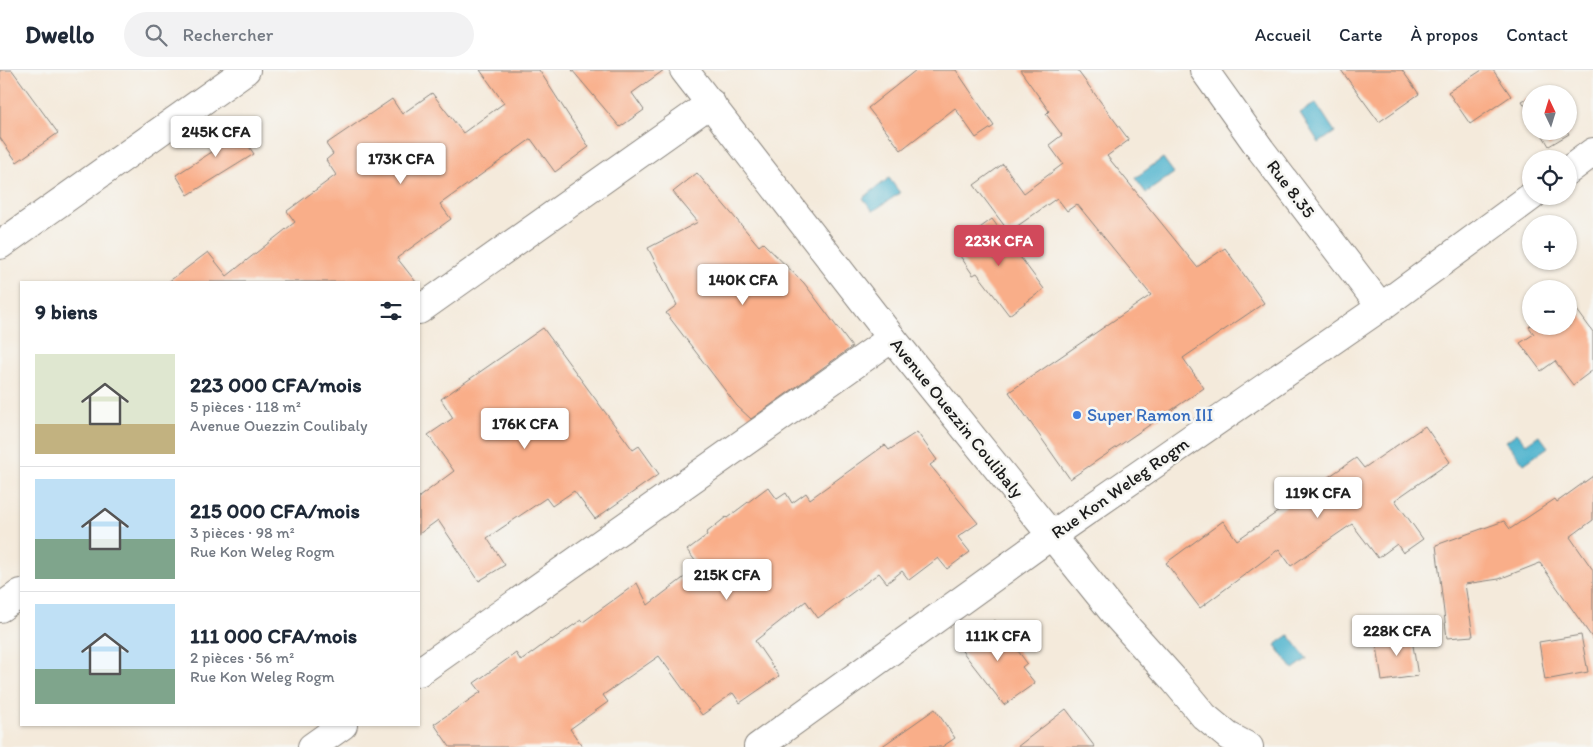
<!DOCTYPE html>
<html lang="fr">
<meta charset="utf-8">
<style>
:root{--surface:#fff;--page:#f2f2f3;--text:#1f2937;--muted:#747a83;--line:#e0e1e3;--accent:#d1495b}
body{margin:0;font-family:Itim,sans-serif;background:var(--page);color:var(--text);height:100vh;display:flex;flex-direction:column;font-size:19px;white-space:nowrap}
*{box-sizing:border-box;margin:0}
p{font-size:16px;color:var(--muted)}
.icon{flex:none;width:28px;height:28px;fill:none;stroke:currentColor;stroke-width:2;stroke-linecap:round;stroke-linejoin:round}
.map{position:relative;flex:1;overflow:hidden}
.side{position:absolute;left:20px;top:211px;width:400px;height:445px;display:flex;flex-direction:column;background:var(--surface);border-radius:0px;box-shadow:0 1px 4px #0004}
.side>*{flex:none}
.needle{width:32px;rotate:356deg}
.tools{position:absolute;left:1522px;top:15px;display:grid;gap:10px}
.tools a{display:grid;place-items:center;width:55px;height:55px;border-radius:50%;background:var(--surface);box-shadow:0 1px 4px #0004;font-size:25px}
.price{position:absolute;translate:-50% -42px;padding:0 11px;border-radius:5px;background:#fff;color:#222;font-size:16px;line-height:32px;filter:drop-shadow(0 1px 2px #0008)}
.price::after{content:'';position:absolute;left:50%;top:30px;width:15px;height:11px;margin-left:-8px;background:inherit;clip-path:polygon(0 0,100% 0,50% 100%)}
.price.selected{background:var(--accent);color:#fff}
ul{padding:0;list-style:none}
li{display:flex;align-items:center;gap:15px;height:125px;padding:0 15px}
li+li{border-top:1px solid var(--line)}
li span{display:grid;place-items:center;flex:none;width:140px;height:100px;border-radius:0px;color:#555}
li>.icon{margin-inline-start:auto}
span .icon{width:60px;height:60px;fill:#fffc;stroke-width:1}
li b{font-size:21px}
h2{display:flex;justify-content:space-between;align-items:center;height:60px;padding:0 15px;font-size:21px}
header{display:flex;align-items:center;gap:30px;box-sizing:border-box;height:70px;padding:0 25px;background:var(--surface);border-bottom:1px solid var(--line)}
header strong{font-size:24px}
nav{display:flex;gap:28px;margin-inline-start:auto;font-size:18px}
.search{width:350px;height:45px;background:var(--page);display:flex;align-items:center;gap:12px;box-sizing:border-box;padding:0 18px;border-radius:28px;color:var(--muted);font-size:19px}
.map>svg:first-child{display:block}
</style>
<header>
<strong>Dwello</strong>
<div class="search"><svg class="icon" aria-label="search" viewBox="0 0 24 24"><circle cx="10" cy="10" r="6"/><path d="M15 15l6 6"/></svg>Rechercher</div>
<nav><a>Accueil</a><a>Carte</a><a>À propos</a><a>Contact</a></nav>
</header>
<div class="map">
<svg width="1593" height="677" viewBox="0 0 1593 677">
<rect width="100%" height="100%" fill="#f6f6f2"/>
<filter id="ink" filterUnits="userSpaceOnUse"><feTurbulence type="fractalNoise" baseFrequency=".02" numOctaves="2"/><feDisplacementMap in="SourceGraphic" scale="10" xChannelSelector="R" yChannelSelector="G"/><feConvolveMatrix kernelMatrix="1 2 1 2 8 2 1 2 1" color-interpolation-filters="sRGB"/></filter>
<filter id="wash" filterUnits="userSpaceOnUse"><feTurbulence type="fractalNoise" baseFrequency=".0096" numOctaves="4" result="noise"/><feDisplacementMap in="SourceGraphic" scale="20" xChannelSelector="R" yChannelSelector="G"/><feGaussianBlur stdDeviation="1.12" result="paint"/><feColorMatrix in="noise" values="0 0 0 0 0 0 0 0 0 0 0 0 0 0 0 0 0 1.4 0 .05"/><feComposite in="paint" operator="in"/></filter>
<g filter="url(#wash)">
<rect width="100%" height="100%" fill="#f4eadb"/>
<path fill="#50b4ce" stroke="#366875" d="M1316,33L1335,62L1319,73L1300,43Z
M1163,88L1174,103L1146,123L1135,108Z
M889,108L900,123L873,141L863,128Z
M1517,363L1526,374L1539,365L1548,377L1524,394L1506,371Z
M1289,565L1307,589L1293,599L1275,575Z"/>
<g id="blocks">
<path fill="#f9ae89" d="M0,0H12L58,63L17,92L0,68Z
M480,0H539L589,77L555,102L531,69L440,134L451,149L397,188L416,212H168L208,182L227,206L295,152L287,141L336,105L326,90L333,84L326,74L392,29L402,44L432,23L463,63L504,33Z
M572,0H664L632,23L644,40L620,57Z
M916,0H956L994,56L976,68L955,38L901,80L868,38Z
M1020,0H1077L1129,70L1107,86L1197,197L1225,178L1264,233L1183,288L1204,318L1070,409L1009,322L1151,225L1077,134L1067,141L1057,128L1009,162L974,115L1003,94L1024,123L1063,94L1049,75L1062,65L1046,44L1049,41Z
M1341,0H1402L1419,24L1379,52Z
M1482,0H1493L1511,26L1470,54L1448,22Z
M1531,26V46L1522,31Z
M225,51L234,66L239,62L254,84L188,125L176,105L215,80L204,64Z
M1540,61H1567L1569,64L1549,76Z
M697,103L759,176L763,173L804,213L852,277L751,349L737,336L666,243L677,235L648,178L698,152L673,122Z
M992,149L1044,219L1009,245L977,203L973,205L954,177Z
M1569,229L1593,262V300L1573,315L1555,291L1541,301L1520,273L1534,264L1529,257L1531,255L1569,256Z
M543,258L633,380L639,376L659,404L595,449L574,421L552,436L546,428L487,468L505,495L479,511L438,450L419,464V427L454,401L428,365L453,348L441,329Z
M1425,356L1450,392L1395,430L1423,469L1403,483L1397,474L1378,488L1352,454L1291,496L1279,479L1200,538L1166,493L1223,451L1237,470L1356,388L1364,398Z
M917,362L937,390L930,395L978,453L958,467L970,482L947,499L938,488L909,510L902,501L887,513L879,503L818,548L806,531L755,571L779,606L740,633L733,623L702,645L659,586L603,625L608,632L570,659L583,677H450L434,654L481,622L474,613L516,583L521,591L551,569L552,570L581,550L583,552L637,513L648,535L699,496L687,480L707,465L706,463L726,447L727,448L768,417L777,429L786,423L792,433L806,423L810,429L885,375L889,380Z
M1593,406V450L1570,467L1593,500V569L1540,493L1499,509L1465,514L1473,566L1447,568L1436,475L1504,451L1510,459L1555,429L1557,432Z
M995,550L1027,593L1022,597L1035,613L1004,635L959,577Z
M1411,563L1418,606L1382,611L1376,569Z
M1581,565L1588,602L1545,610L1539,572Z
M935,639L955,668L942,677H881Z
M1066,639L1095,677H1017Z"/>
</g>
</g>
<g filter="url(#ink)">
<use href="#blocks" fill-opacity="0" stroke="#88837c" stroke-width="1"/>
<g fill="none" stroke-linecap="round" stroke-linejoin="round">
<g stroke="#88837c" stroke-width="30">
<path id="minor" d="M1204,0L1261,80L1381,237
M1569,100L1593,82
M0,175L246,0
M419,240L711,33
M0,538L21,523
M419,602L892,268
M312,677L343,655
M758,677L1052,465L1381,237L1532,126"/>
</g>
<g stroke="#88837c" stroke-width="30">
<path id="major" d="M684,0L892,268L1115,544L1175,611L1204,646L1228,666L1249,677"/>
</g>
<use href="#minor" stroke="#fff" stroke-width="28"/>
<use href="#major" stroke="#fff" stroke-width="28"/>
</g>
</g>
<circle fill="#3f7fe0" stroke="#f6f6f2" stroke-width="2" cx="1077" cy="345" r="5"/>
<g text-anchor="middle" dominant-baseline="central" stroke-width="5" stroke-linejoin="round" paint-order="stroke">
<g font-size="18" fill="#1c1c1c" stroke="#f6f6f2">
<text transform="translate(1291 119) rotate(53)">Rue 8.35</text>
<text transform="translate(957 348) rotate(51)">Avenue Ouezzin Coulibaly</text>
<text transform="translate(1120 418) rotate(-35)">Rue Kon Weleg Rogm</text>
</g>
<g font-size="18" fill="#366cbe" stroke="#f6f6f2" text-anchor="start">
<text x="1087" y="345">Super Ramon III</text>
</g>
</g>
</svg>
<div class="tools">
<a><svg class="needle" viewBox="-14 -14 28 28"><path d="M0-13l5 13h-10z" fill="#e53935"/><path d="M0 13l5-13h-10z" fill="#747a83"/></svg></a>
<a><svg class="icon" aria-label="locate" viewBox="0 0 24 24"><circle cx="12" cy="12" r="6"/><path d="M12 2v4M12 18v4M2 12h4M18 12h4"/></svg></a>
<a>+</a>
<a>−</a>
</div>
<b class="price" style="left:216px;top:88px">245K CFA</b>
<b class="price" style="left:401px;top:115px">173K CFA</b>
<b class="price selected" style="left:999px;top:197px">223K CFA</b>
<b class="price" style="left:743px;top:236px">140K CFA</b>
<b class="price" style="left:525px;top:380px">176K CFA</b>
<b class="price" style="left:1318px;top:449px">119K CFA</b>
<b class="price" style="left:727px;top:531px">215K CFA</b>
<b class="price" style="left:1397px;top:587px">228K CFA</b>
<b class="price" style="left:998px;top:592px">111K CFA</b>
<section class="side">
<h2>9 biens<svg class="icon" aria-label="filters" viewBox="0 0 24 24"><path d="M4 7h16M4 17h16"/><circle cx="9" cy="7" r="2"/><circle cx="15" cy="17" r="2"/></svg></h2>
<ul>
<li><span style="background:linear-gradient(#dfe7d0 70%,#c2b280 0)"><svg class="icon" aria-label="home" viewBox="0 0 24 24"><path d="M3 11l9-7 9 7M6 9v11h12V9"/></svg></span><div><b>223 000 CFA/mois</b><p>5 pièces · 118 m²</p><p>Avenue Ouezzin Coulibaly</p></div></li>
<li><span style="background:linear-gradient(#bfe0f5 60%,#7fa58c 0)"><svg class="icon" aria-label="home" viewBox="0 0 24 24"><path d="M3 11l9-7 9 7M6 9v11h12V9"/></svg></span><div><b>215 000 CFA/mois</b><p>3 pièces · 98 m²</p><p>Rue Kon Weleg Rogm</p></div></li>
<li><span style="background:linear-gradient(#bfe0f5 65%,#7fa58c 0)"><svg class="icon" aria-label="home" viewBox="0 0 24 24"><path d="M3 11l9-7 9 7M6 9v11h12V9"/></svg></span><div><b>111 000 CFA/mois</b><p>2 pièces · 56 m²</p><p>Rue Kon Weleg Rogm</p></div></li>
</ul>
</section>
</div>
